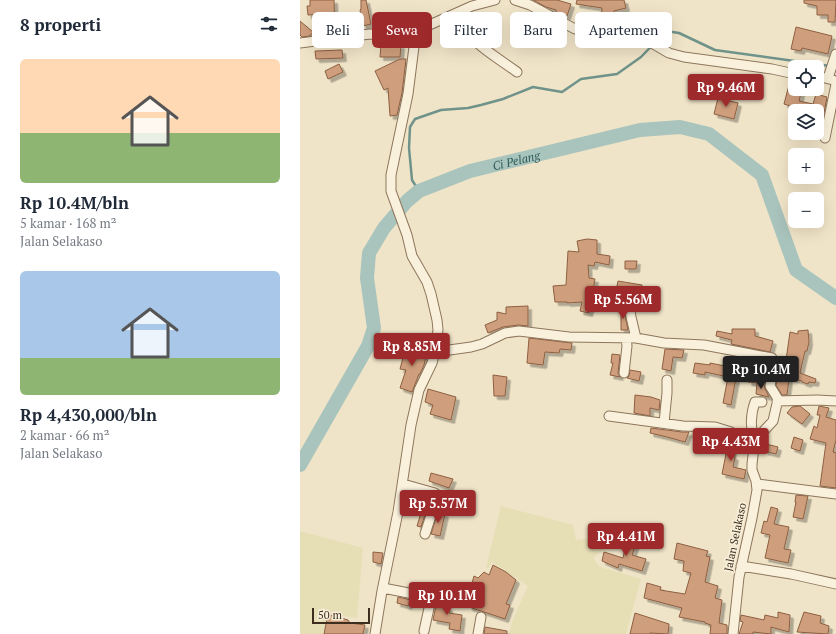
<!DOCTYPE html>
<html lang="id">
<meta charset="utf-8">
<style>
:root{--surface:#fff;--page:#f2f2f3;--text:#1f2937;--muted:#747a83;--accent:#9e2a2b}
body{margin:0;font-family:"PT Serif",serif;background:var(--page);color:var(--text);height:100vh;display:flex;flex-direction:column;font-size:15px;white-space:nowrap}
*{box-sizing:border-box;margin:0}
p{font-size:13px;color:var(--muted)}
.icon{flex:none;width:22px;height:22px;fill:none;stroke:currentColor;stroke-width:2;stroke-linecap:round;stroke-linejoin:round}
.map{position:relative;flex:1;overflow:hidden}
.drawer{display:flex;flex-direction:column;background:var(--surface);width:300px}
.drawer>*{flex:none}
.guide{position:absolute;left:12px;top:12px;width:380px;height:36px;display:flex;gap:8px}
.controls{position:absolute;left:488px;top:60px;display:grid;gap:8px}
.controls a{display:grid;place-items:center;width:36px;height:36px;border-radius:6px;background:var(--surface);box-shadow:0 4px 16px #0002;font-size:20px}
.scale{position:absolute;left:12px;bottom:10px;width:58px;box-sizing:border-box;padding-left:4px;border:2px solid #3d2e20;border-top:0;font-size:11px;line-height:14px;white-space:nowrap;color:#3d2e20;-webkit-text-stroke:3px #f7eed8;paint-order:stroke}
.price{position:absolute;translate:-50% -34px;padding:0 9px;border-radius:4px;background:var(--accent);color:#fff;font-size:13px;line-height:26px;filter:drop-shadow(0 1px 2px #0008)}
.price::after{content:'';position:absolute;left:50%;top:24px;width:12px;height:9px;margin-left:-6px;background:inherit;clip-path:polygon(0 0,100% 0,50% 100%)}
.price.current{background:#222;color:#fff}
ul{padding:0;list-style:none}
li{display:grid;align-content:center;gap:8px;height:212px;padding:0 20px}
li span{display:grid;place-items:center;height:124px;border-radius:6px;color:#555}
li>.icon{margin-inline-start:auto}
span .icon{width:72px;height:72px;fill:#fffc;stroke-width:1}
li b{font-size:17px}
h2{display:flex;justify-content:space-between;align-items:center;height:48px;padding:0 20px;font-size:17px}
.tag{padding:0 14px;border-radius:6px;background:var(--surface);box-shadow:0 4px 16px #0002;font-size:14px;line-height:36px}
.tag.current{background:var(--accent);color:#fff}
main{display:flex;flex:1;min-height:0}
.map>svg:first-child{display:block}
</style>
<main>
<section class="drawer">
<h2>8 properti<svg class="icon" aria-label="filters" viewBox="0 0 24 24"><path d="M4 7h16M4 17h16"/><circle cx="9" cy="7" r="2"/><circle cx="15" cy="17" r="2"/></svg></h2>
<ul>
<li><span style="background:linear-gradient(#ffd9b3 60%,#8fb573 0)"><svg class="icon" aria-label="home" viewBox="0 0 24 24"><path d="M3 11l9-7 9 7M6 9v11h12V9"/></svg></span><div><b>Rp 10.4M/bln</b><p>5 kamar · 168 m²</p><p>Jalan Selakaso</p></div></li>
<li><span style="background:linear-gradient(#a9c7e8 70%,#8fb573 0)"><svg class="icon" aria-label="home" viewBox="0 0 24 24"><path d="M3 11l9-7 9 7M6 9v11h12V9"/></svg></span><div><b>Rp 4,430,000/bln</b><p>2 kamar · 66 m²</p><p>Jalan Selakaso</p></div></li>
</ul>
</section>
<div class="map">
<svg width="536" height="634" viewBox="0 0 536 634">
<defs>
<filter id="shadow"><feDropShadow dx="3.5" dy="3.5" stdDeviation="0" flood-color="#0004"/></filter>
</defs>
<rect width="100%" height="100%" fill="#f0e4c8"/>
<path fill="#e6deb5" d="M201,506L273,525L276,540L318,536L317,549L308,546L293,558L300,567L341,579L326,634H209L212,621L228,586L192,562L189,568H186Z
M0,531L63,548L57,618L28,614L23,634H0Z"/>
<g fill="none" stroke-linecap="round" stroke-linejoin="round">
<path stroke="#6f938a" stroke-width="2.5" d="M119,191L112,180L109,148L110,127L115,119L141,110L168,108L181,105L203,99L233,87L262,92L281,79L317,74L341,57L366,31L379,33L415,50L530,66"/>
<path stroke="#a9c4bc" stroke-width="14" id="s1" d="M0,465L68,346L74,328L67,278L69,253L84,228L107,201L119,191L170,171L340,130L380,127L409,134L462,175L496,270L536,298"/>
</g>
<path fill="#cf9f7d" stroke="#8d5f41" filter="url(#shadow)" d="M10,0H34L35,31H26V14L8,15L7,6H10Z
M61,0H66L71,24L63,26L60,10L61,9Z
M233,0H257L271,4L267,16L259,14L256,12V10L246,7Z
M277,0H324L326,8L314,11L313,25L301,24L302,8L276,4Z
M504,0H536L535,22H528V15H517V6L504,3Z
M0,21L13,32L10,36L2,37L0,35Z
M496,27L532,36L528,54L502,48L501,51L491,49Z
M81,45H101L100,57H80Z
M42,50L43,58L16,59L15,51Z
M100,59H106L102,93L97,115L90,116L88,88L84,90L75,71Z
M39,64L43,72L28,79L25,71Z
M489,85L495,87V89H502L499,101L513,104L516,94L527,97L521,129H517V111L500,109L484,104Z
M418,98L438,103L434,119L414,114Z
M287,239L297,240V254L310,256L309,265L295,262L294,266L288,265L289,278L295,279L293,290L305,291L304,303L292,301L289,313L280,311L282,302L267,303V302H255L253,286L266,285L268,251L279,252L277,241Z
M325,261H337L336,269H325Z
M318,281L342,285L341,292L323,289V292L316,291Z
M321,305H323L328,330H321Z
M228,306V326L218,325L203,327L188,333L185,325L197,320V312L206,314V307Z
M432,329H455V336L473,341L470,352L431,344L432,340L416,336L417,331L432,334Z
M508,330L509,342L507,351H505L500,373L516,379L515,383L509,382L508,384L502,382V381L489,378L487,395H482L476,385L480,364L479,358L486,360L490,332L498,334V331Z
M229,338L272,343L271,350L260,349L259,353L245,352L243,365L227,363Z
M106,346L127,352L124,365L120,374H119L112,392L100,388L106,370L100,369Z
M365,349L384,350L382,358L373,357L371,371L362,369Z
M312,354L320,355L318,373L320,377L310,375L313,363H311Z
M431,361L440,362L439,367L459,369L458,383L448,382L449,379L436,378L431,405L423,403L428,377L405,372V375L393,373L395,363L410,365V363L430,367Z
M330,370L341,372L339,381L327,378L329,376Z
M193,375L207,377L205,396H194Z
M457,383L464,384L465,389L469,397L456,394Z
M128,389L156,397L151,420L130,414L133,405L125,402Z
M335,395L351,397L360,400L359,410L350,408V416L334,413Z
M500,406L510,414L502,424L487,413L492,407Z
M519,406L529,408L526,417L536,420V440L533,452L536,453V488L520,486L526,443L510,439L514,426L517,428L520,415H517Z
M351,428L382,432H389L385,442L367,437L350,433Z
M494,437L503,440L500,451L491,448Z
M425,439L431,440L434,443L432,456L435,457L433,467L446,470L444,479L422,474L426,454L423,453Z
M466,444L478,447L476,454L464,451Z
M131,473L153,479L149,488L129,481Z
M496,495L508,496L503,519L493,517L496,502H495Z
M123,496L130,498V499L121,527L117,526L125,500L122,499Z
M471,507L478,509L474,524L489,527L484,549L491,550L488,563L465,558L470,535L461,533L464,521L467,522Z
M138,512L145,514L140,536L131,534Z
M327,537L337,541L332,555L346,559L342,571L319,564L318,568L302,561L304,552L323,558Z
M377,543L408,551L406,556L410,557L405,582L418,586L415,598L422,600L419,623L427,625V634H410L411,625L405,623V622L379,617L382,608L344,598L347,583L361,587L360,590L385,594L391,573L383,571L384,561L374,559Z
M73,552L83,553L81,564L73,562Z
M193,565L206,572L216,580L206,604L210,605L205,619L169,607L171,594H169L174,576L178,578L184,572L189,575Z
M98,597L111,600L108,606L97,603Z
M137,601L145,602V606L149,608V613L162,615L160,631L149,629L150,623L133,620Z
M478,612L490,615L489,632L471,627V634L453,632V634H439L443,622L440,621L441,615L464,620L465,615L478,618Z
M504,612L521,616L520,623L529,626L528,634L497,632Z
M335,613L369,624L368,634L350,633V634H330Z
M28,614L48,620L50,623L65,625L63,634H24Z
M185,627L207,631V634H184Z"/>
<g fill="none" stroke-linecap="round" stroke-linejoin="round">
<g stroke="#8d765c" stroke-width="11">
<path id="minor" d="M215,0L230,5L275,29L289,33L311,36L337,37L345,39L369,53L384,57L472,69L495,74
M161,12C162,17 162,23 164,27C174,45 201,60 217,72
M0,43L70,34L100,37L116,31L172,6L195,0
M517,76L533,80
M528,78L536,54
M525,138L536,84
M328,296L331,317L336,338
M135,352L171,347L182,344L205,333L219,331L269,337L336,338L364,343L404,345L472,358L474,363L470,386L478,399L473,421L459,436L454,447L452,464V470L456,481L457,490L452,518L439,577L433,634
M324,373L327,346L326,338
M477,401L517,400L536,401
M309,416L383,426L415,427L431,432L441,441L454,447
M364,423L367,393V380
M456,440C449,430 451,413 455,402H462
M103,484L135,493L136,500L125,534
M457,484L536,494
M441,566L491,574L536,584
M83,588L129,597L131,599L124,631
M75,634L82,591L98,512L111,425L119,390L132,363L135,352L138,330L137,320L131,294L127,282L112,256L107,235L91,191V175L108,94L116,31
M178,634L181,617"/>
</g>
<use href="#minor" stroke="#faf1dc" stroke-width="9"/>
</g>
<g text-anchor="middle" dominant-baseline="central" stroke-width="3.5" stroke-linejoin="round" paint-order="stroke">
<g font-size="11" fill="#3d2e20" stroke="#f7eed8">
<text transform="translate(435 537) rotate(-78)">Jalan Selakaso</text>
</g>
<g font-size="12" font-style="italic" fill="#2f5d5a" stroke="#f7eed8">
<text stroke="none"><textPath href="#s1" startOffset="414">Ci Pelang</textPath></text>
</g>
</g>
</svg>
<div class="controls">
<a><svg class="icon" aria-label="locate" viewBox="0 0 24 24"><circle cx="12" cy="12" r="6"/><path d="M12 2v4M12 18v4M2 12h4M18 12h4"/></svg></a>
<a><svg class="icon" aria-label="layers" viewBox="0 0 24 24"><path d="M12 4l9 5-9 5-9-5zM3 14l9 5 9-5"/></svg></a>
<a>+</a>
<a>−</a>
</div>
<div class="scale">50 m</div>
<b class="price" style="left:426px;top:108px">Rp 9.46M</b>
<b class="price" style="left:323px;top:320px">Rp 5.56M</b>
<b class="price" style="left:112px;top:367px">Rp 8.85M</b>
<b class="price current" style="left:461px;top:390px">Rp 10.4M</b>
<b class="price" style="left:431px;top:462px">Rp 4.43M</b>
<b class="price" style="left:138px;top:524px">Rp 5.57M</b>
<b class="price" style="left:326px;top:557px">Rp 4.41M</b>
<b class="price" style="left:147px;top:616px">Rp 10.1M</b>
<div class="guide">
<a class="tag">Beli</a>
<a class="tag current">Sewa</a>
<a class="tag">Filter</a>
<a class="tag">Baru</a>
<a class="tag">Apartemen</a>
</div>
</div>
</main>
